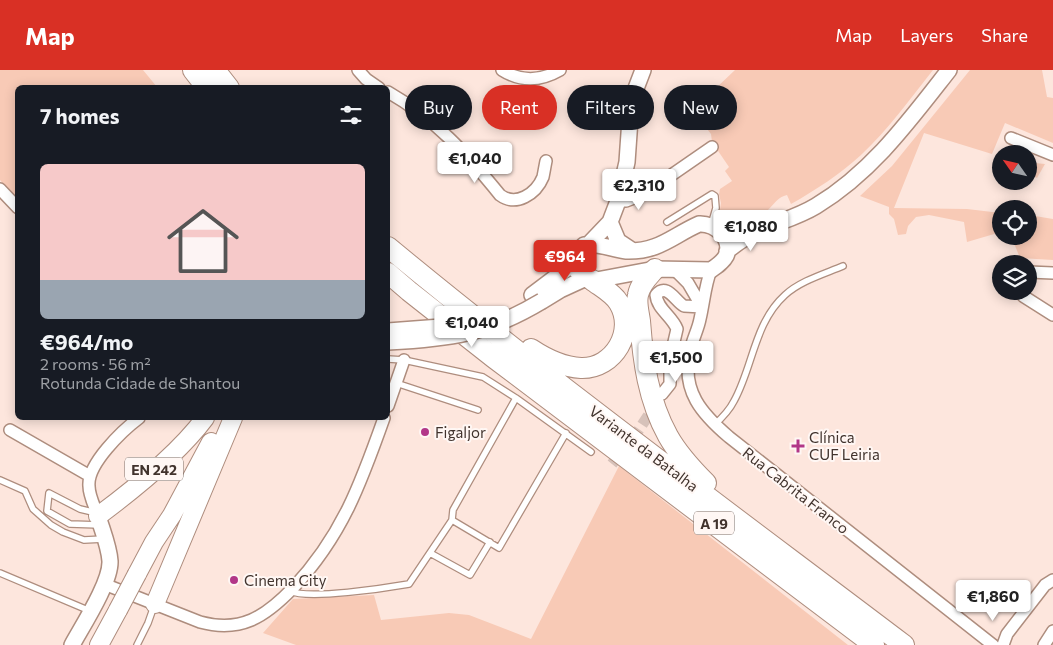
<!DOCTYPE html>
<meta charset="utf-8">
<style>
:root{--surface:#171b24;--page:#242831;--text:#f1f3f6;--muted:#9ea1a6;--line:#363941;--accent:#d93025}
body{margin:0;font-family:Commissioner,sans-serif;background:var(--page);color:var(--text);height:100vh;display:flex;flex-direction:column;font-size:19px;white-space:nowrap}
*{box-sizing:border-box;margin:0}
p{font-size:16px;color:var(--muted)}
.icon{flex:none;width:28px;height:28px;fill:none;stroke:currentColor;stroke-width:2;stroke-linecap:round;stroke-linejoin:round}
.map{position:relative;flex:1;overflow:hidden}
.side{position:absolute;left:15px;top:15px;width:375px;height:335px;display:flex;flex-direction:column;background:var(--surface);border-radius:8px;box-shadow:0 2px 12px #0003}
.side>*{flex:none}
.top-card{position:absolute;left:405px;top:15px;width:475px;height:45px;display:flex;gap:10px}
.needle{width:32px;rotate:304deg}
.buttons{position:absolute;left:992px;top:75px;display:grid;gap:10px}
.buttons a{display:grid;place-items:center;width:45px;height:45px;border-radius:50%;background:var(--surface);box-shadow:0 2px 12px #0003;font-size:25px}
.price{position:absolute;translate:-50% -42px;padding:0 11px;border-radius:5px;background:#fff;color:#222;font-size:16px;line-height:32px;filter:drop-shadow(0 1px 2px #0008)}
.price::after{content:'';position:absolute;left:50%;top:30px;width:15px;height:11px;margin-left:-8px;background:inherit;clip-path:polygon(0 0,100% 0,50% 100%)}
.price.current{background:var(--accent);color:#fff}
ul{padding:0;list-style:none}
li{display:grid;align-content:center;gap:10px;height:265px;padding:0 25px}
li+li{border-top:1px solid var(--line)}
li span{display:grid;place-items:center;height:155px;border-radius:8px;color:#555}
li>.icon{margin-inline-start:auto}
span .icon{width:90px;height:90px;fill:#fffc;stroke-width:1}
li b{font-size:21px}
h2{display:flex;justify-content:space-between;align-items:center;height:60px;padding:0 25px;font-size:21px}
.pill{padding:0 18px;border-radius:22px;background:var(--surface);box-shadow:0 2px 12px #0003;font-size:18px;line-height:45px}
.pill.current{background:var(--accent);color:#fff}
header{display:flex;align-items:center;gap:30px;box-sizing:border-box;height:70px;padding:0 25px;background:var(--accent);color:#fff}
header strong{font-size:24px}
nav{display:flex;gap:28px;margin-inline-start:auto;font-size:18px}
.map>svg:first-child{display:block}
</style>
<header>
<strong>Map</strong>
<nav><a>Map</a><a>Layers</a><a>Share</a></nav>
</header>
<div class="map">
<svg width="1053" height="575" viewBox="0 0 1053 575">
<rect width="100%" height="100%" fill="#fde6dd"/>
<path fill="#f8cab6" d="M0,0H143L157,17L18,18L17,130L0,110Z
M735,0H933C910,29 888,60 861,85C840,104 816,120 791,134L787,125C778,127 774,134 768,140C756,150 739,148 725,149H721L719,146L721,133L719,124L720,119L732,111L725,101L729,97L712,72L711,64L697,46L719,28L714,20Z
M970,0H1042L1047,27L1053,28V73L1005,53L992,84L924,63L894,138L967,139L1001,143V162L967,172L964,152L929,145L916,147L908,156L906,164L898,165L894,149L889,144V137L860,126L892,96Z
M1035,93L1045,94L1037,108L1029,104V96Z
M1029,145L1053,149V190L1020,188L1011,166H1029Z
M619,396L848,575H296L263,563L293,529L374,525L381,550L449,543L469,545L531,569Z"/>
<g fill="none" stroke-linecap="round" stroke-linejoin="round">
<path stroke="#d7c2ba" stroke-width="11" stroke-dasharray="11 5.5" stroke-linecap="butt" d="M612,394L638,361L656,334"/>
<g stroke="#ae8d7e" stroke-width="8">
<path id="service" d="M667,152L712,124L715,126L716,138L711,155
M388,289L404,290L483,307L516,328L591,382
M396,313L478,340
M714,355C722,348 729,341 734,331C753,297 754,253 785,225C800,211 824,204 843,196
M0,410L25,421L33,439L51,455L63,462L84,470L104,469
M97,443L80,439L49,423L47,441L70,454L100,455
M452,450L453,440L516,328
M430,483L470,505L490,472
M0,503L90,541
M290,521C308,530 386,518 409,514L452,450L499,478L566,363
M137,575L148,553L154,536"/>
</g>
<g stroke="#ae8d7e" stroke-width="14">
<path id="minor" d="M358,0L366,9L379,18
M502,0C521,12 541,11 560,0
M388,22C435,49 466,83 500,125C516,137 536,124 543,107C544,102 545,96 546,91
M1011,68L1053,85
M625,104L638,116L651,120
M0,119L18,138
M618,131H626L644,124L712,77
M674,199L688,213L702,237
M711,200C705,215 704,232 700,249C698,260 692,270 690,282C681,321 702,344 729,367L993,575
M1029,202L1053,203
M1019,221L1023,226L1053,245
M662,324L670,314V289L677,259C672,246 657,239 656,225C667,212 675,231 684,236L702,237
M388,336L404,290
M10,360L90,406
M98,446C95,437 89,426 89,416C87,394 123,360 139,348
M104,514L200,552C241,563 265,547 293,518C342,466 361,413 384,348
M1003,575L1007,564L1045,515L1053,510
M1044,575L1053,561"/>
</g>
<g stroke="#ae8d7e" stroke-width="18">
<path id="secondary" d="M610,152L618,171L633,181
M699,154C714,153 734,168 726,186C723,192 717,196 711,200L655,199L591,211L584,209L575,199L574,186L584,175C598,172 613,180 626,181C659,182 672,166 699,154Z
M589,174L610,152L618,131L627,92L631,35L635,21L643,0
M727,181C737,173 748,165 760,160C778,152 798,147 816,136C872,102 909,51 949,0
M532,225L573,194
M542,231L560,220L584,209
M72,575C83,555 111,512 110,491C109,476 102,460 98,446"/>
</g>
<g stroke="#ae8d7e" stroke-width="20">
<path id="primary" d="M98,446C133,420 179,383 205,348
M137,504L154,472L172,445L211,372
M155,534L233,348
M99,575L118,540"/>
</g>
<g stroke="#ae8d7e" stroke-width="22">
<path id="motorway" d="M193,0L207,18
M215,0L229,18
M388,177C555,315 731,444 904,575
M655,199C648,207 640,214 638,225C636,233 639,243 640,251C643,291 648,330 668,366C678,384 691,398 706,413
M388,203L409,221L494,288L874,575
M531,279C546,289 562,297 581,298C614,299 636,261 619,233C613,223 601,217 592,210"/>
</g>
<use href="#service" stroke="#fff" stroke-width="5.5"/>
<use href="#minor" stroke="#fff" stroke-width="11"/>
<use href="#secondary" stroke="#fff" stroke-width="15"/>
<use href="#primary" stroke="#fff" stroke-width="18"/>
<use href="#motorway" stroke="#fff" stroke-width="20"/>
<g stroke="#ae8d7e" stroke-width="18" stroke-linecap="butt">
<path id="secondary-bridge" d="M388,261L454,256L488,246
M388,272C450,269 487,264 542,231"/>
</g>
<g stroke="#ae8d7e" stroke-width="20" stroke-linecap="butt">
<path id="primary-bridge" d="M118,540L137,504"/>
</g>
<use href="#secondary-bridge" stroke="#fff" stroke-width="15"/>
<use href="#primary-bridge" stroke="#fff" stroke-width="18"/>
</g>
<g fill="#b23788" stroke="#fff7f4" stroke-width="2">
<circle cx="425" cy="362" r="5"/>
<path d="M795.5 368.5h5v5h5v5h-5v5h-5v-5h-5v-5h5z"/>
<circle cx="234" cy="510" r="5"/>
</g>
<g text-anchor="middle" dominant-baseline="central" stroke-width="4" stroke-linejoin="round" paint-order="stroke">
<g fill="#fff7f4" stroke="#7a6e69" stroke-width="1">
<rect x="125" y="387.5" width="58" height="23" rx="4"/>
<rect x="694" y="441.5" width="40" height="23" rx="4"/>
</g>
<g font-size="14" font-weight="bold" fill="#41332d">
<text x="154" y="399">EN 242</text>
<text x="714" y="453">A 19</text>
</g>
<g font-size="15" fill="#41332d" stroke="#fff7f4" text-anchor="start">
<text x="435" y="362">Figaljor</text>
<text x="809" y="367">Clínica<tspan x="809" dy="17">CUF Leiria</tspan></text>
<text x="244" y="510">Cinema City</text>
</g>
<g font-size="15" fill="#41332d" stroke="#fff7f4">
<text transform="translate(644 378) rotate(37)">Variante da Batalha</text>
<text transform="translate(796 420) rotate(38)">Rua Cabrita Franco</text>
</g>
</g>
</svg>
<div class="buttons">
<a><svg class="needle" viewBox="-14 -14 28 28"><path d="M0-13l5 13h-10z" fill="#e53935"/><path d="M0 13l5-13h-10z" fill="#9ea1a6"/></svg></a>
<a><svg class="icon" aria-label="locate" viewBox="0 0 24 24"><circle cx="12" cy="12" r="6"/><path d="M12 2v4M12 18v4M2 12h4M18 12h4"/></svg></a>
<a><svg class="icon" aria-label="layers" viewBox="0 0 24 24"><path d="M12 4l9 5-9 5-9-5zM3 14l9 5 9-5"/></svg></a>
</div>
<b class="price" style="left:475px;top:114px">€1,040</b>
<b class="price" style="left:639px;top:141px">€2,310</b>
<b class="price" style="left:751px;top:182px">€1,080</b>
<b class="price current" style="left:565px;top:212px">€964</b>
<b class="price" style="left:472px;top:278px">€1,040</b>
<b class="price" style="left:676px;top:313px">€1,500</b>
<b class="price" style="left:993px;top:552px">€1,860</b>
<div class="top-card">
<a class="pill">Buy</a>
<a class="pill current">Rent</a>
<a class="pill">Filters</a>
<a class="pill">New</a>
</div>
<section class="side">
<h2>7 homes<svg class="icon" aria-label="filters" viewBox="0 0 24 24"><path d="M4 7h16M4 17h16"/><circle cx="9" cy="7" r="2"/><circle cx="15" cy="17" r="2"/></svg></h2>
<ul>
<li><span style="background:linear-gradient(#f6c9c9 75%,#9aa5b1 0)"><svg class="icon" aria-label="home" viewBox="0 0 24 24"><path d="M3 11l9-7 9 7M6 9v11h12V9"/></svg></span><div><b>€964/mo</b><p>2 rooms · 56 m²</p><p>Rotunda Cidade de Shantou</p></div></li>
</ul>
</section>
</div>
